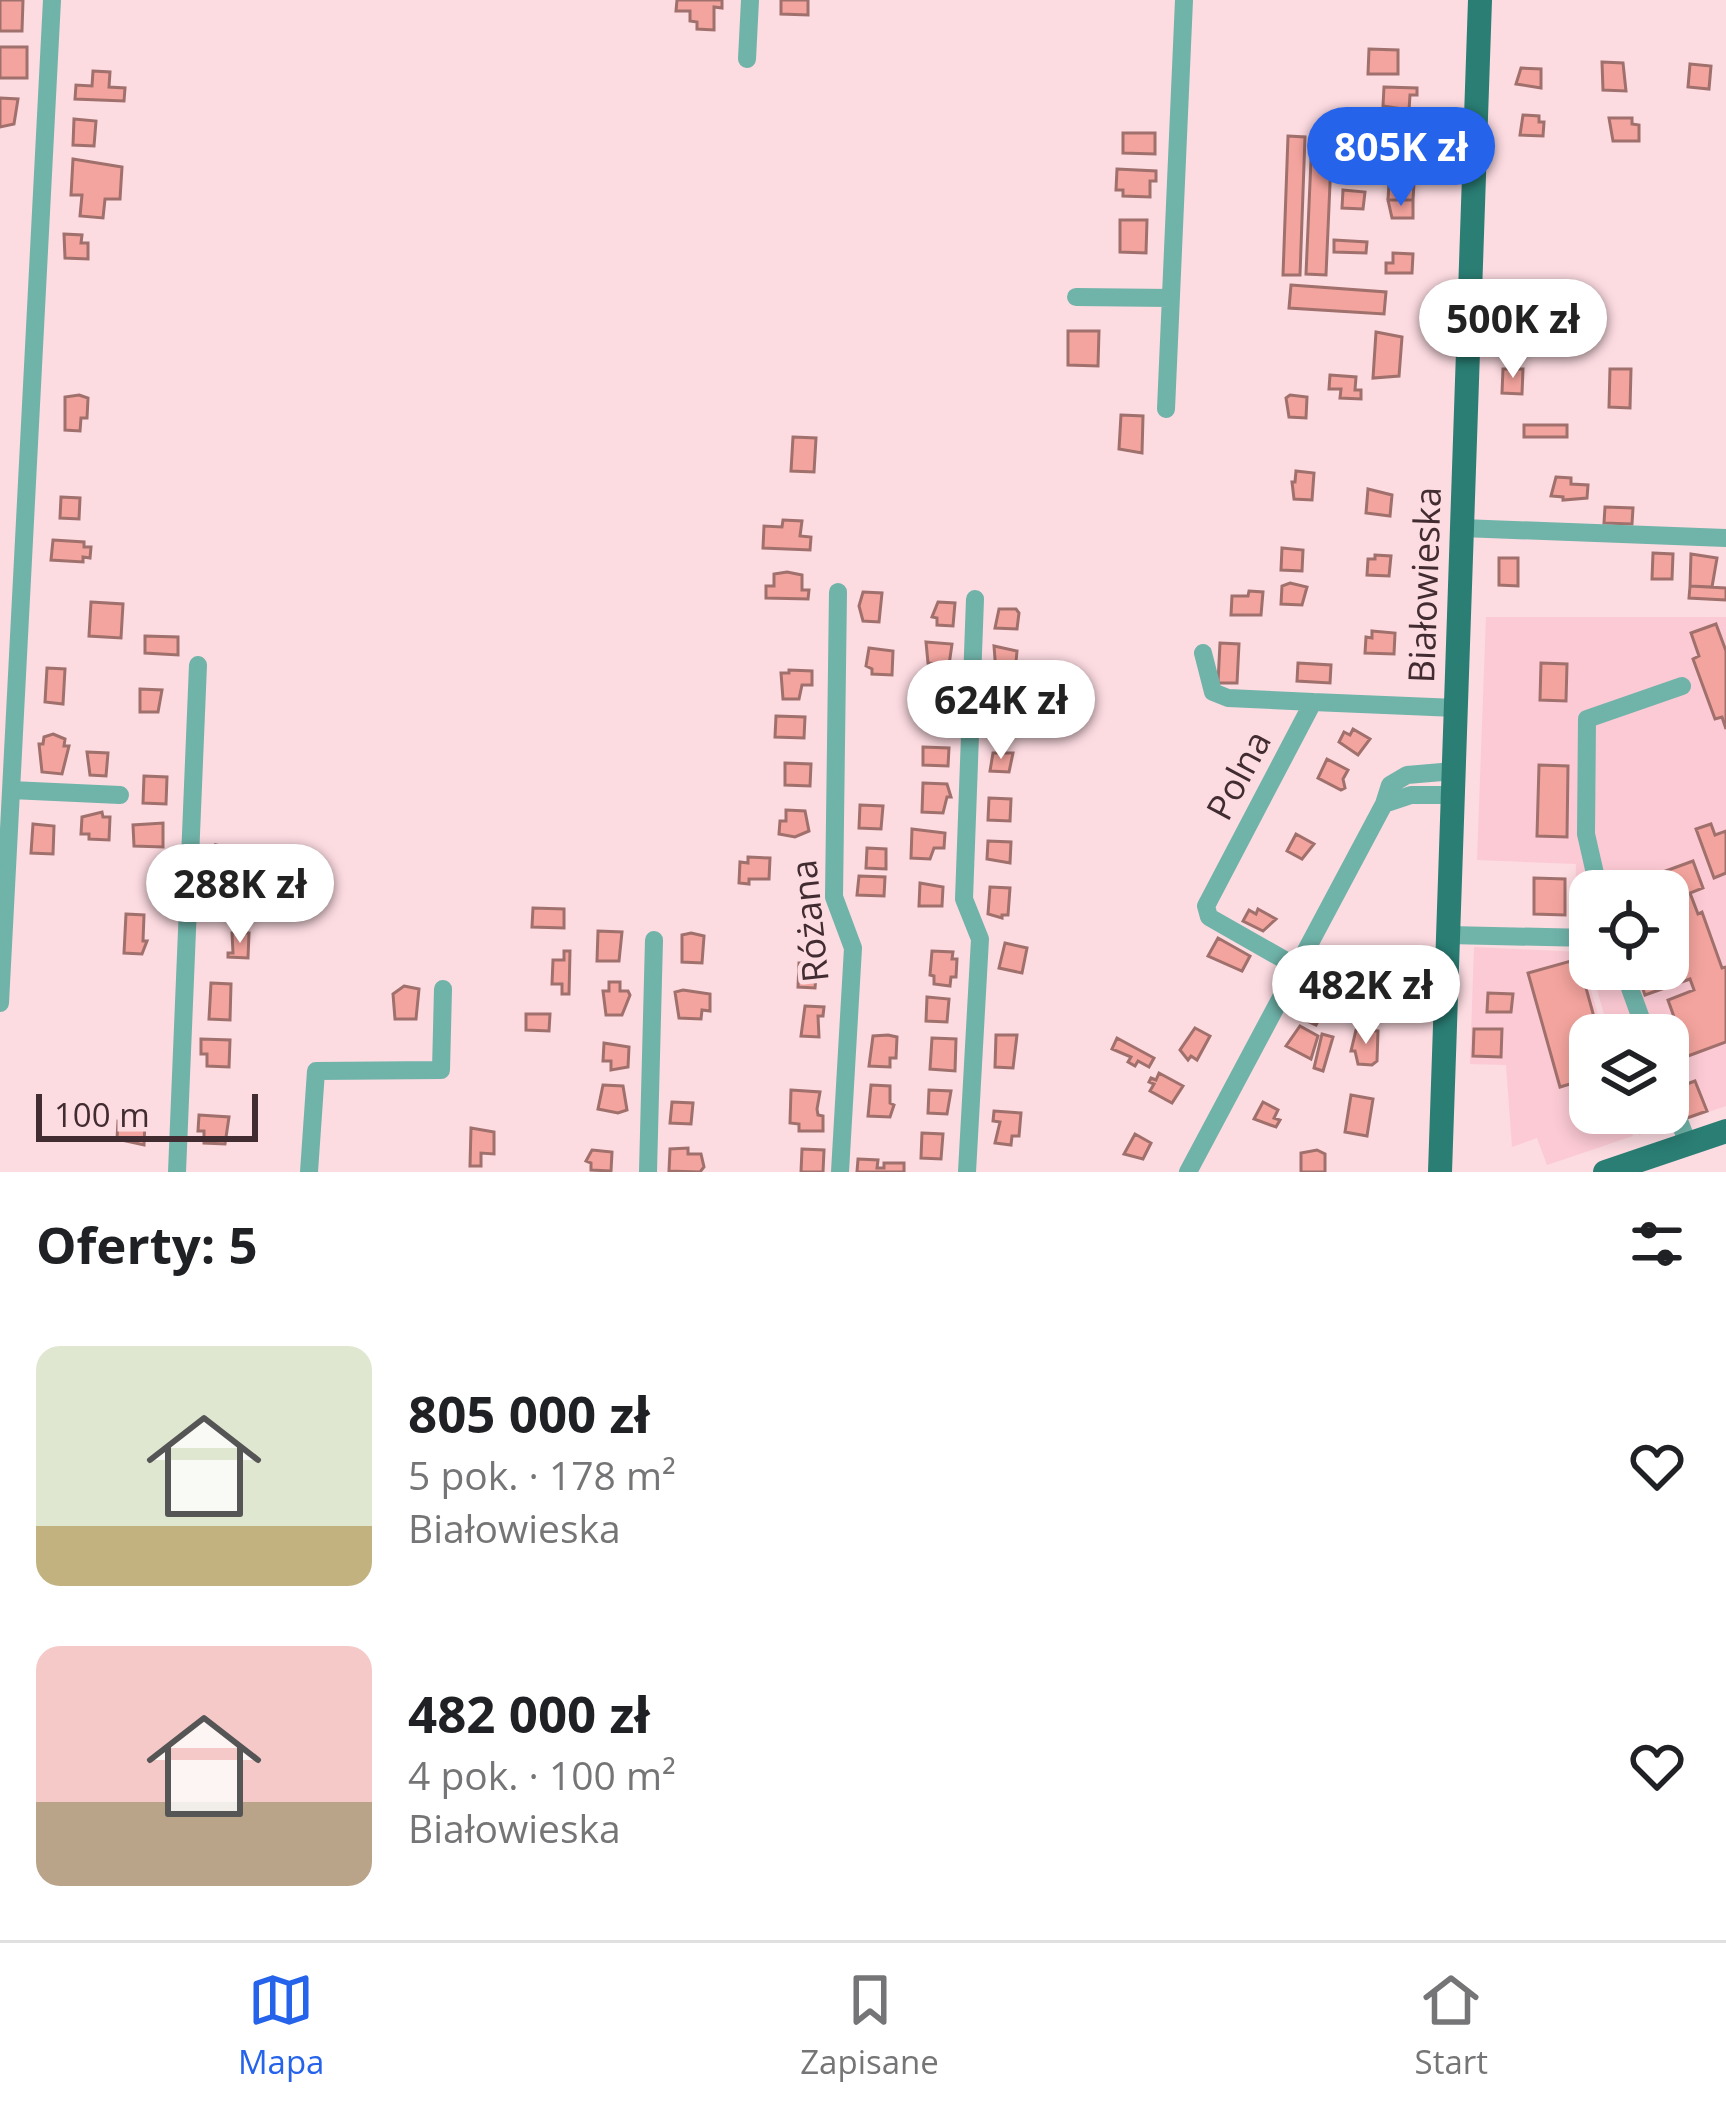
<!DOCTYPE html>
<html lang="pl">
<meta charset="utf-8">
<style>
:root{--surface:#fff;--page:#f2f2f2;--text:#202124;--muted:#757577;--line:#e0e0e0;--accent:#2563eb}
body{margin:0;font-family:"Open Sans",sans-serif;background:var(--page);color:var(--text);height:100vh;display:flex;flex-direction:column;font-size:45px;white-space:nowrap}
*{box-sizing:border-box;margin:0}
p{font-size:39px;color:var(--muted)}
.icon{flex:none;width:66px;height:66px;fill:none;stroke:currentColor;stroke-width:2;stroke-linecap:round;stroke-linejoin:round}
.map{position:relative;height:1172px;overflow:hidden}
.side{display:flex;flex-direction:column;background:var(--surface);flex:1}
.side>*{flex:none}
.fabs{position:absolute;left:1569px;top:870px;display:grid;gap:24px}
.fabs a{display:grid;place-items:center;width:120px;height:120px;border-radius:24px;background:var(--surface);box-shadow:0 6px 18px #0003;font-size:60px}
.scale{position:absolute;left:36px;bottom:30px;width:222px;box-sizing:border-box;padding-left:12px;border:6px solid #412c31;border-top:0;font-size:33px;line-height:42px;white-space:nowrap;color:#412c31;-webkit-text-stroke:9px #fcdbe1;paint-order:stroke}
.price{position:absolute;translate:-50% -102px;padding:0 27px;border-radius:42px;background:#fff;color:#222;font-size:39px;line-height:78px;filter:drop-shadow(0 3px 6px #0008)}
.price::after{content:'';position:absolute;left:50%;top:72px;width:36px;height:27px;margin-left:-18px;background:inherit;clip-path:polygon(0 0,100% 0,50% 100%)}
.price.on{background:var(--accent);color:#fff}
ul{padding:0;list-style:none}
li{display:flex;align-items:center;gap:36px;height:300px;padding:0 36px}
li span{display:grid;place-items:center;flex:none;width:336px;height:240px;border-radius:24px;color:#555}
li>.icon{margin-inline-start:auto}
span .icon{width:144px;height:144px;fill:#fffc;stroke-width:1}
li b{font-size:51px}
h2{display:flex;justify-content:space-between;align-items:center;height:144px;padding:0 36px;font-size:51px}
.tab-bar{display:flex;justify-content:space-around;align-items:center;height:168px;border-top:3px solid var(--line);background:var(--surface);font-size:33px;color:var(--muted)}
.tab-bar a{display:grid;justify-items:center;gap:6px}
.tab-bar .on{color:var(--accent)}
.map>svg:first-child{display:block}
</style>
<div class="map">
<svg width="1726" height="1172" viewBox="0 0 1726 1172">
<rect width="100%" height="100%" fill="#fcdbe1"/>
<path fill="#fccad4" d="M1486,617H1726V1106L1639,1135L1632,1113H1668V1035H1610L1591,969H1668V891H1590V967L1585,950L1574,949L1576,864L1477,860Z
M1474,947L1580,952L1604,1035H1590V1113H1626L1633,1136L1547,1165L1537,1138L1512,1147L1506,1065L1470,1064Z"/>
<path fill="#f4a49e" stroke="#a0706c" stroke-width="3" d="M0,0H23L22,31H0Z
M677,0H722V8L714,7V30L697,29V22L690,21V11H676Z
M781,0H808V15L781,14Z
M0,47H27V78H0Z
M1369,49L1398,50V74H1368Z
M1602,62L1623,63L1626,91L1603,90Z
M1690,64L1711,66L1709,89L1688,87Z
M1521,68L1541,69V88L1516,84Z
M93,71L110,72L109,87L125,88L124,101L75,99L76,85L92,86Z
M1384,87L1417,88V95H1410L1409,110L1383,106Z
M0,98L18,99L14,124L0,127Z
M1523,115L1539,116V122H1544L1543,136L1520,135Z
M1609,118H1632V124L1639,125V141H1613Z
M74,119L96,121L94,146L73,145Z
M1394,130L1415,131V151L1393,150Z
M1123,133H1155V154L1123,153Z
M1288,136L1305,137L1300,275H1283Z
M1312,137L1332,138L1326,275L1306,274Z
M73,159L122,167L120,199H105L103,218L80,216L82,195H71Z
M1117,169L1156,171V181H1150V197L1123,196V190H1116Z
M1389,183H1414L1413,200H1388Z
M1343,190L1365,192L1363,209L1342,208Z
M1388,200H1413V218H1392Z
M1120,220H1147L1146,253L1120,252Z
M64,234L82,235L81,243H88V259L65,258Z
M1334,240L1367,242L1366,253L1334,252Z
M1393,253L1413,254L1412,273H1386V263H1393Z
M1291,285L1386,292L1384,314L1289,308Z
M1068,331H1099L1098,366L1068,365Z
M1376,332L1402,337L1399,376L1373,378Z
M1503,369H1523L1522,394L1502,393Z
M1610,369H1631L1630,408L1609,407Z
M1330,375L1356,377L1355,390H1361V399L1340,398L1341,389H1329Z
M79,395L88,398L87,418H81L80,431L65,430V397Z
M1290,395L1307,397L1306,418L1289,417L1286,398Z
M1121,415L1143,416L1142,453L1119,449Z
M1524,425H1567V437H1524Z
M793,437L816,438L814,472L791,471Z
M1296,471L1314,473L1312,500L1294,499L1292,482H1295Z
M1556,477L1571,478V484L1588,485L1587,498L1563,500V497L1551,496Z
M1368,489L1392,495L1390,516L1366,513Z
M61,497L80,498L79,519L60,518Z
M1605,507L1633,508L1632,524L1604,523Z
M783,520L802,521L800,536L811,537L810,550L763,548L764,526L782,527Z
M53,540L84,542V547H91L90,558L83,557V562L51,560Z
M1282,548L1303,550L1302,571L1281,570Z
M1653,553L1673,554L1672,579H1652Z
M1691,554L1717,558L1712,587L1690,586Z
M1375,555L1391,556L1389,576L1367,575L1368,559H1375Z
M1499,558H1518V586L1499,585Z
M787,572L802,575V590H809L808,599L766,598V586H774V574Z
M1290,583L1307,587L1302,605L1281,604L1282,586Z
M1690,586L1726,588V600L1689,598Z
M1249,591L1263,592L1261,615H1231L1232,596H1248Z
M863,592L882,593L879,622L863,621L859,606Z
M91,602L123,604L121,638L89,636Z
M938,602L955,603L953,626L937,625V618L932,617Z
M999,609H1016L1019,613L1017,629L995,628Z
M1716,624L1726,651V729L1722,717L1715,719L1693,659L1699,656L1691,633Z
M1372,631L1395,633L1394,654L1365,653L1366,637L1372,638Z
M145,636L178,637V655L145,653Z
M926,642L952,644L949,665L928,663Z
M1220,643L1239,644L1237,683H1218Z
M994,646L1017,651L1015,673L996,672Z
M869,648L893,651L892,675L872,674V669L866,666Z
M1298,663L1331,665L1330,683L1297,681Z
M1541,663L1567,664L1566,701L1540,700Z
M47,668L65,669L63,704L45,702Z
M789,670L812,671V685H802L799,699H783L781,673H789Z
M140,689L162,690L158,712H140Z
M929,691L953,692V714H948V722L928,721Z
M992,695H1016L1015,717L992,714Z
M776,716L805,717L804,738L775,737Z
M1353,729L1370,739L1358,755L1339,742L1344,732L1350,735Z
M53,734L65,739L64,746H69L62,774L42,772L39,744H43L44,737Z
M923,747L949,748L948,766L923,765Z
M87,752L108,753L106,776L90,775Z
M993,753H1013L1009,772L990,771Z
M1327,759L1348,770L1343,779L1345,788L1341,790L1318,778Z
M785,763L811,764L810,786L785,785Z
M1539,765L1568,766L1567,837L1537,836Z
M144,776L167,777L166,804L143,803Z
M923,783L947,784L951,797H947L943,813L922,812Z
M989,798L1011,799L1010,821L988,820Z
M860,805L883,806L881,829L859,828Z
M786,810L805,811L809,831L795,837L779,834L780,821H786Z
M102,812L103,817H110L109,840L89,839V834H81L82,817Z
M163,823V847L134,846L133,825Z
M33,824L54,826L53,854L31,853Z
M1711,824L1715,835L1726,831V873L1714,878L1696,829Z
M912,829L945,833L944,848H934L930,859L911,858Z
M1296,834L1314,844L1302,859L1287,851Z
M988,841L1011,842L1010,863L987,859Z
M216,845L244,851L238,871L219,870Z
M867,848L886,849V869L866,868Z
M748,857L770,858L769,879H749V884L739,883L740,862L748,863Z
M1693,861L1703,888L1690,893L1698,914L1702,912L1722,968L1726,967V1042L1688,1056L1668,1000L1694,990L1690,979L1645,995L1640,981L1659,974L1657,969H1668V924L1678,921L1668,901V891H1630L1627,885Z
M859,876L885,877L884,896L857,895Z
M1534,878L1565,879V915L1534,914Z
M920,883L943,887L942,906H919Z
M990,887L1010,888L1008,915H1002V918L988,914Z
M533,908L564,909V928L532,927Z
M1258,909L1276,919L1263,931L1243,921L1249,910L1256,914Z
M126,914L144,915L143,941H147L142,954L124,953Z
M598,931L622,932L619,961H597Z
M232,933H249L248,958L228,957V953H233Z
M691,933L704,936L702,963L682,962V935Z
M1218,938L1250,956L1242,971L1208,956Z
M1005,943L1027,948L1022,973L999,968Z
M1372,948H1382L1381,979L1362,978L1363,960H1371Z
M564,951H570L569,994H562V984H552L553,960H564Z
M932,951L953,952L952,959H957L956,977H951L950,986L934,984V976L930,975Z
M1578,959L1599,1035H1590V1078L1560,1087L1528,973Z
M799,963L817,964L815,988L798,987Z
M609,982H620V991H628L630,995L622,1015H606L603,991H609Z
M211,983L231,984L230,1020L209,1019Z
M404,986L419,989L416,1019H395L393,994Z
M683,990L710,994V1011L702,1010L701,1019L679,1018L675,992Z
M1488,993L1513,994L1511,1012H1487Z
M927,997L949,999L947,1022L926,1021Z
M1305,999L1323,1012L1316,1025L1296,1016Z
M805,1006L824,1007L823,1016H818L819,1037L801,1036Z
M526,1014H550L549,1031L526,1030Z
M1300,1026L1318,1036L1311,1059L1286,1046Z
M1195,1028L1210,1036L1197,1060L1191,1056L1188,1060L1180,1050Z
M1474,1029H1502L1501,1057L1473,1056Z
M1356,1030L1378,1031L1377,1061L1372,1065L1358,1064L1355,1051H1351Z
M1322,1034L1333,1037L1323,1071L1314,1068Z
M888,1035L897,1037L896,1058H890V1067L869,1066L873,1036Z
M996,1035H1017L1013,1068L995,1067Z
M932,1038L956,1039L955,1071L930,1069Z
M1117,1038L1154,1058L1149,1067L1138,1061L1135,1066L1128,1062L1131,1057L1112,1049Z
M201,1039L230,1040L229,1067L207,1066V1054H201Z
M604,1043L629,1047L628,1067L611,1070V1061H603Z
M1159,1073L1183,1086L1172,1103L1150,1091L1154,1084L1149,1082L1151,1078L1156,1080Z
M1695,1081L1707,1111L1687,1118L1676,1088Z
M603,1085L623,1086L627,1110L618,1113L598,1109Z
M871,1085L890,1086V1103L894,1105L890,1117L868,1116Z
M791,1090L820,1092L817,1109L818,1115L823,1116V1131H799V1124L790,1123Z
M929,1090L951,1091L947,1114L928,1113Z
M1351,1095L1373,1099L1367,1136L1345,1132Z
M672,1102L693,1103L691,1124L670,1123Z
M1263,1102L1278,1110L1274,1118L1280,1120L1276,1127L1254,1119Z
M994,1111L1021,1113L1019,1136H1012L1011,1145L995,1143L1000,1122L993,1121Z
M199,1115L229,1117L225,1144L204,1143V1131H198Z
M118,1121L145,1122L144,1145L117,1139Z
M471,1128L494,1132V1154L481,1153V1166H470Z
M922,1133L943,1134L941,1159L921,1158Z
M1135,1134L1151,1143L1143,1159L1124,1154Z
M688,1148V1154H701L704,1167L700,1172L669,1171L670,1149Z
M802,1149L824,1150L823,1172H801Z
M592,1150L612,1152L611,1171L591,1170V1163L586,1161Z
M1317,1150L1325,1154V1172H1301V1153Z
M858,1159L878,1160L877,1168H884V1163H904V1172H857Z"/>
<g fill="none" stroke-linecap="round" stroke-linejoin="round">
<path stroke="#6fb3a9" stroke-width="18" d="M747,59L750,0
M1076,297L1171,298
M1166,409L1184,0
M1462,528L1726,538
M838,592L834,897L853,948L840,1172
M1203,653L1213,692L1228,698L1313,702
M11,790L120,795
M1384,804L1411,795H1453
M1599,891L1586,834L1587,719L1682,686
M1448,935L1590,938
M1297,967L1209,917L1206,906L1313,702L1456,708
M1623,969L1647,1035
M0,1003L52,0
M1668,1092L1688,1144
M177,1172L198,665
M309,1172L316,1071L441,1070L443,989
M648,1172L654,940
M967,1172L980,939L964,899L975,599
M1188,1172L1384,804L1390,785L1407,775L1454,771"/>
<path stroke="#2a7e74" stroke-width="24" d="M1440,1172L1480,0
M1605,1172L1726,1131"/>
</g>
<g text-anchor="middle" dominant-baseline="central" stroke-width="9" stroke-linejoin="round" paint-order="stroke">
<g font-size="36" fill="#412c31" stroke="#fcdbe1">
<text transform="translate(1424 585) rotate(-88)">Białowieska</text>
<text transform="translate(1238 775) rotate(-62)">Polna</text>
<text transform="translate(809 921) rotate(-96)">Różana</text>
</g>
</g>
</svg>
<div class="fabs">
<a><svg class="icon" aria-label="locate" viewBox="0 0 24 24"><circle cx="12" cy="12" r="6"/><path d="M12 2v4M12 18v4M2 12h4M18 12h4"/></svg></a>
<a><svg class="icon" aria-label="layers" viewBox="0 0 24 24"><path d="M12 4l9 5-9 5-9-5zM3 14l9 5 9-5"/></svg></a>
</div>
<div class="scale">100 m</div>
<b class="price on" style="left:1401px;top:209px">805K zł</b>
<b class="price" style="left:1513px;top:381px">500K zł</b>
<b class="price" style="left:1001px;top:762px">624K zł</b>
<b class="price" style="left:240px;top:946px">288K zł</b>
<b class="price" style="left:1366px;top:1047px">482K zł</b>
</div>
<section class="side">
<h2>Oferty: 5<svg class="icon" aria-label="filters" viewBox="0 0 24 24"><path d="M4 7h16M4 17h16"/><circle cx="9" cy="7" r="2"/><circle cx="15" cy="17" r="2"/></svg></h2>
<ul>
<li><span style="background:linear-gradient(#dfe7d0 75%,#c2b280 0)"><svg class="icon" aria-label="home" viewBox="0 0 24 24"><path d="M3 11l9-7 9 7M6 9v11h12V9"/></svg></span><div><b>805 000 zł</b><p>5 pok. · 178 m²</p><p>Białowieska</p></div><svg class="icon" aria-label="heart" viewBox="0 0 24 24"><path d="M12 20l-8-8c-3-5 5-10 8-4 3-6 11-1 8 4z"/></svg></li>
<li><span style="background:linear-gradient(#f6c9c9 65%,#b9a48a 0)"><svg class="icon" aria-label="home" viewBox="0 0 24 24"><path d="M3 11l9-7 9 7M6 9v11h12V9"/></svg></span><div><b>482 000 zł</b><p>4 pok. · 100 m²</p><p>Białowieska</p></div><svg class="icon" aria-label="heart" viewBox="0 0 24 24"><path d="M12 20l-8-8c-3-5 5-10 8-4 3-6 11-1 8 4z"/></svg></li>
</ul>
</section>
<nav class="tab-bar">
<a class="on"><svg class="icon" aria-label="map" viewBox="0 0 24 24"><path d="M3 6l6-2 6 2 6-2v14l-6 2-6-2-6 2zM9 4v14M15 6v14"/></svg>Mapa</a>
<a><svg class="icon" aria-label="saved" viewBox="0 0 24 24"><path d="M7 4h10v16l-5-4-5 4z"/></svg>Zapisane</a>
<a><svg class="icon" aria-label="home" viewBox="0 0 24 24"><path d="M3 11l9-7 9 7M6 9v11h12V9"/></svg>Start</a>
</nav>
